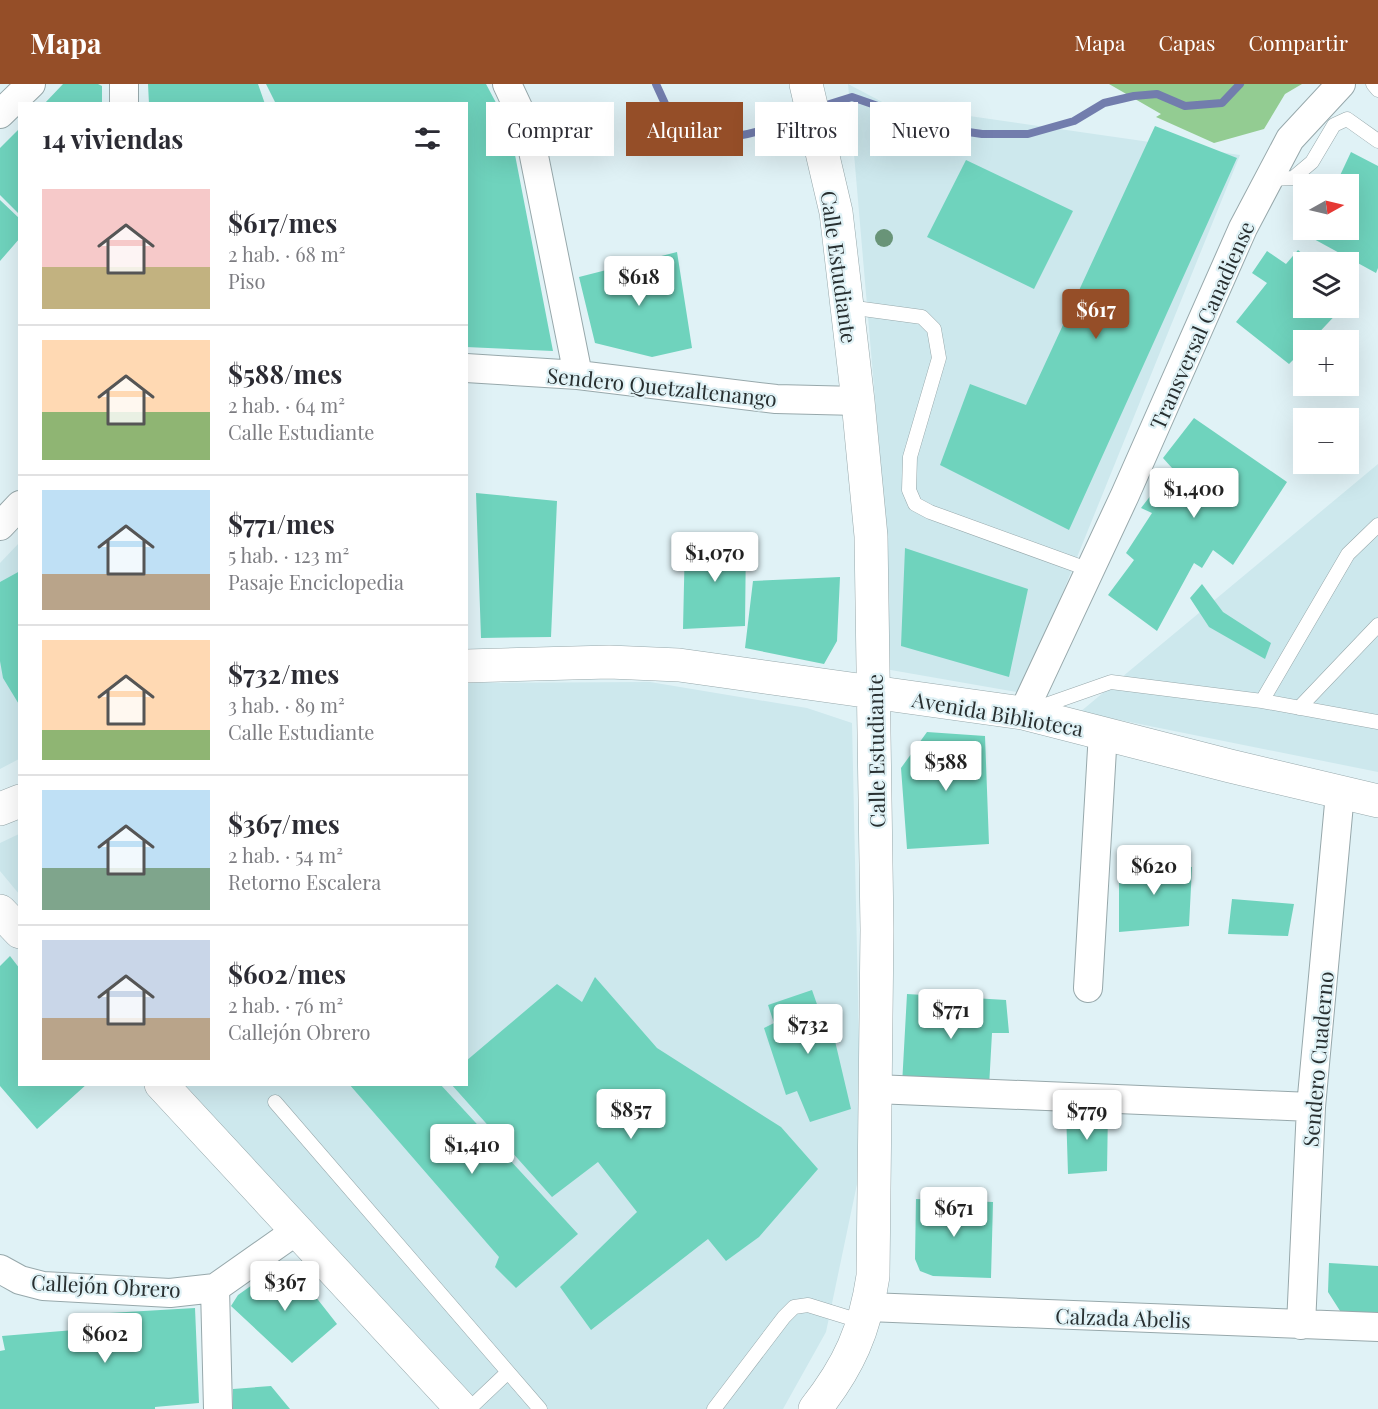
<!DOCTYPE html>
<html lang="es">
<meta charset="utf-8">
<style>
:root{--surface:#fff;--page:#f7f7f7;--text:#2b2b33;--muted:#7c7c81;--line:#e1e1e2;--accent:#954e28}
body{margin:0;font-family:"Playfair Display",serif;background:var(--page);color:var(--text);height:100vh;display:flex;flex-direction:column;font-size:22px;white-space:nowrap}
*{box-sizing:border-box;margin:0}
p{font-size:20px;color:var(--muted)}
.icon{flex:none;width:33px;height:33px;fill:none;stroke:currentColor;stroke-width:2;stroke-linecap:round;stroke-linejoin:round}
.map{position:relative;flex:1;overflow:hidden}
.panel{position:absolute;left:18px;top:18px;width:450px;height:984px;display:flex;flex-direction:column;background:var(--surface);border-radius:0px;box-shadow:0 6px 24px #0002}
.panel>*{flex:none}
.guide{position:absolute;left:486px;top:18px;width:570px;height:54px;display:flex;gap:12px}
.needle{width:39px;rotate:82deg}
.fabs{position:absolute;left:1293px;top:90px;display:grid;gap:12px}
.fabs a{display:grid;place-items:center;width:66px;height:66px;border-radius:0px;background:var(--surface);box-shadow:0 6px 24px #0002;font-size:30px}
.price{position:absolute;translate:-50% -51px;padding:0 14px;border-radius:6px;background:#fff;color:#222;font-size:20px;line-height:39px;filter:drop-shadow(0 2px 3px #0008)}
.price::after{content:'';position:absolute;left:50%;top:36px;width:18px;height:14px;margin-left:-9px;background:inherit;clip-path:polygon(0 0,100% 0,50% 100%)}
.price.current{background:var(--accent);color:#fff}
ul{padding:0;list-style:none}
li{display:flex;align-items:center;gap:18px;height:150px;padding:0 24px}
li+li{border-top:2px solid var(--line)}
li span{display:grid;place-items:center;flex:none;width:168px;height:120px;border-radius:0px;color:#555}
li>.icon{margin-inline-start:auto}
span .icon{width:72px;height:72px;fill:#fffc;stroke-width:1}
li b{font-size:26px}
h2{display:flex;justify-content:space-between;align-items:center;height:72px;padding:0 24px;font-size:26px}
.tag{padding:0 21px;border-radius:0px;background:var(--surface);box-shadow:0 6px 24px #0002;font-size:21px;line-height:54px}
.tag.current{background:var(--accent);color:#fff}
header{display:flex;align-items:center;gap:36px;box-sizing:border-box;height:84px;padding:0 30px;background:var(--accent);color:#fff}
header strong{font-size:28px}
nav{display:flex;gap:33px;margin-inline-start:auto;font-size:21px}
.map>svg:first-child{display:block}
</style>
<header>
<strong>Mapa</strong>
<nav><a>Mapa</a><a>Capas</a><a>Compartir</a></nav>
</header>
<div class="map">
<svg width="1378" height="1325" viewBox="0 0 1378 1325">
<rect width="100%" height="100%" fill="#e0f2f6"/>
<path fill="#cde8ed" d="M848,0L886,20L1240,71L1022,609L885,585L887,454Z
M1378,380V688L1080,628Z
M19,459V675L0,685V479Z
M650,598L807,624L852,639L859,959L857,1100L826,1248L783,1325H478L184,1001L466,1000L467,599Z
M19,750V810L0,787V759Z"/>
<path fill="#93cc92" d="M1109,0H1302L1285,10L1264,45L1214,59L1156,33L1161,30Z"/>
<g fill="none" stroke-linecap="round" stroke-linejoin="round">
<path stroke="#727dad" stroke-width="8" d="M656,0L678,48C689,50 701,53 711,53C744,55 775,43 804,30
M820,23L852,13L941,44L982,50H1028L1074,37L1104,19L1134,12L1157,10L1185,22L1222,19L1240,0"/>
</g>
<path fill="#6fd3bd" d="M63,0H98L102,2V20H44Z
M148,0H258L265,20H149Z
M266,0H486L510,45L553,267L466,263V20H276Z
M1155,42L1237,74L1069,446L940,381L970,300L1026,321Z
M20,44V131L0,111V64Z
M1351,68L1378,82V184L1376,189L1312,154L1316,146H1348V100H1336Z
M966,76L1073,127L1034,205L927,153Z
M0,116L20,135V154L0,177Z
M1298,166L1312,178H1304V224H1342L1312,256H1304V265L1289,280L1236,238L1267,199L1252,189L1267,167L1286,180Z
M677,168L692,264L652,273L595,259L579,193Z
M1194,334L1287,398L1233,481L1213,466L1202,484L1194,479L1157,547L1108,511L1134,476L1126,469L1152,429L1141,424L1172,384L1163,374Z
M476,409L557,417L551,553L481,554Z
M746,452L745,542L683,545L685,456Z
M905,464L1028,505L1009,593L901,562Z
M20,487V622L3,594L0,577V498Z
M840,493L837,557L824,580L745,564L753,497Z
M1202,500L1223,528L1271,559L1265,575L1209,543L1190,514Z
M927,648L985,652L989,760L907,765L901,684Z
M1119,777L1192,783L1189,842L1119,848Z
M1232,815L1294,820L1288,852L1228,850Z
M10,872L20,885V1000H87L37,1045L0,1002V882Z
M595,893L657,964L781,1043L818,1085L759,1153L726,1177L708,1155L591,1246L560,1203L637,1128L598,1078L552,1113L451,1000H466V977L557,900L582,918Z
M812,906L819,926L827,923L851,1025L810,1038L797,1007L786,1011L764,944L774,939L768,921Z
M907,910L1006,916L1009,949H992L989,1003L902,1001Z
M349,1000H440L578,1150L516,1204L495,1183L499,1173Z
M1066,1026H1108L1107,1087L1068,1090Z
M916,1115L993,1118L991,1194L933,1192L920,1187L915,1175Z
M1329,1179L1378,1182V1231L1342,1230L1328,1208Z
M276,1184H293L337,1240L292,1279L231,1222L238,1211Z
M195,1224L199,1319L155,1323V1325H0V1267L5,1266L2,1252L98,1244L92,1230Z
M271,1302L290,1325H233V1305Z"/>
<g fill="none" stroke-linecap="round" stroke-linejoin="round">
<g stroke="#97a8ab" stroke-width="15">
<path id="service" d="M1373,0L1378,6
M1270,95L1293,94L1312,78L1334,41L1347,35L1378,57
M848,223L922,233L934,245L939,274L910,373L909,406L915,420L930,428L1090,486
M1262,617L1348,470L1378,441
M1299,624L1378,541
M1034,625L1111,598L1262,617L1378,638
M275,1018L540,1325
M469,1325L508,1288
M714,1325L784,1233L794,1223L808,1221L863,1238"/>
</g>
<g stroke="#97a8ab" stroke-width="30">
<path id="minor" d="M124,0V20
M507,0L529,47L578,291
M0,30L31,0
M466,284L578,291L776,315L858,317
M0,442L20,421
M1023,629L1125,411L1243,144L1290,55L1341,0
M1088,904L1103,648
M875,1005L1311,1023
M0,1185L20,1196L43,1202L170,1209L215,1204
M868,1223L1378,1243
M1301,1241L1311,1023L1340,709
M218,1325L215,1204L296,1147"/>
</g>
<g stroke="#97a8ab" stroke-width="34">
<path id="tertiary" d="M806,0L836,128L858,317L871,452L877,846L873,1192C865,1246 849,1282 815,1325
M466,582L609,578L679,581L1023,629L1230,682L1378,717
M0,725L20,717
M0,827L20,848
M161,1000L462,1325"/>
</g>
<use href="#service" stroke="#fff" stroke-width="14"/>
<use href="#minor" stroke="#fff" stroke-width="28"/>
<use href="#tertiary" stroke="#fff" stroke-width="33"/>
</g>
<circle fill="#699478" cx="884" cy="154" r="9"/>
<g text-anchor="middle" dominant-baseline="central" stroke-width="4.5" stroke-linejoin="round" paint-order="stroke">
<g font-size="21" fill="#282f30" stroke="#e0f2f6">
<text transform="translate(840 183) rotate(82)">Calle Estudiante</text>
<text transform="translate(1201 241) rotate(-66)">Transversal Canadiense</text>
<text transform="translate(662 302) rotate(6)">Sendero Quetzaltenango</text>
<text transform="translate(998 629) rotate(10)">Avenida Biblioteca</text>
<text transform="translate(875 667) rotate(-91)">Calle Estudiante</text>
<text transform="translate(1317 975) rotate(-85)">Sendero Cuaderno</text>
<text transform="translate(106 1201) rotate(3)">Callejón Obrero</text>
<text transform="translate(1123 1233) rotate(2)">Calzada Abelis</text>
</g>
</g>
</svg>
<div class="fabs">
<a><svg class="needle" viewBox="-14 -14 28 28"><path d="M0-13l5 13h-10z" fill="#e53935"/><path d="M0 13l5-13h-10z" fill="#7c7c81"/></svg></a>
<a><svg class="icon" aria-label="layers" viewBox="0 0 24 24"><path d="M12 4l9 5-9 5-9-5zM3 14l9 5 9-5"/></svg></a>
<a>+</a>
<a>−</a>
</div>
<b class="price" style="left:639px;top:223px">$618</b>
<b class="price current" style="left:1096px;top:256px">$617</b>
<b class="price" style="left:1194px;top:435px">$1,400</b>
<b class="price" style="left:715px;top:499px">$1,070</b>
<b class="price" style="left:946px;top:708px">$588</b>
<b class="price" style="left:1154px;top:812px">$620</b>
<b class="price" style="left:951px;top:956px">$771</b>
<b class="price" style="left:808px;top:971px">$732</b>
<b class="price" style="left:631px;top:1056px">$857</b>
<b class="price" style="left:1087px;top:1057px">$779</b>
<b class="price" style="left:472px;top:1091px">$1,410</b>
<b class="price" style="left:954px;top:1154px">$671</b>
<b class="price" style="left:285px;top:1228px">$367</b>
<b class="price" style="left:105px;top:1280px">$602</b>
<div class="guide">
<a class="tag">Comprar</a>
<a class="tag current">Alquilar</a>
<a class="tag">Filtros</a>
<a class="tag">Nuevo</a>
</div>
<section class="panel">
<h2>14 viviendas<svg class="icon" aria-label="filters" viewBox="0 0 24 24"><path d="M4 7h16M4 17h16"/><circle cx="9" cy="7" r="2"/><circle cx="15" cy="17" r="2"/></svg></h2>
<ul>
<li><span style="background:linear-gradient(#f6c9c9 65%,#c2b280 0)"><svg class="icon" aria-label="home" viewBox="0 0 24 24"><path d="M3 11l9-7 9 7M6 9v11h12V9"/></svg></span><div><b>$617/mes</b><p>2 hab. · 68 m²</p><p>Piso</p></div></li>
<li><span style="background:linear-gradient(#ffd9b3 60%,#8fb573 0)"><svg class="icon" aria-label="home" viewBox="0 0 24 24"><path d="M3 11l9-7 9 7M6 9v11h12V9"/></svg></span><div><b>$588/mes</b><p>2 hab. · 64 m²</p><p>Calle Estudiante</p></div></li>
<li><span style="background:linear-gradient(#bfe0f5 70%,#b9a48a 0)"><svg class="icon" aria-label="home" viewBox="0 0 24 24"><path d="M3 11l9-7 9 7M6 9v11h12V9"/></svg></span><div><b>$771/mes</b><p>5 hab. · 123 m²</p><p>Pasaje Enciclopedia</p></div></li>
<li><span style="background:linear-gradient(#ffd9b3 75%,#8fb573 0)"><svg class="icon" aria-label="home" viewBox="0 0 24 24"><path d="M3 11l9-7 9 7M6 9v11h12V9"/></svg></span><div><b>$732/mes</b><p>3 hab. · 89 m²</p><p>Calle Estudiante</p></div></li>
<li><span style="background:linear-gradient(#bfe0f5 65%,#7fa58c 0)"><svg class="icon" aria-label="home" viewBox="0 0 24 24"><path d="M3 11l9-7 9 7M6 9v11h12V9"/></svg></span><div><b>$367/mes</b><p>2 hab. · 54 m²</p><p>Retorno Escalera</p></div></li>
<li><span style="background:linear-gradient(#c9d6e8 65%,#b9a48a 0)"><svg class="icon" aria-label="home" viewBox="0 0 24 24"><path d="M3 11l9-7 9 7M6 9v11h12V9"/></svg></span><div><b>$602/mes</b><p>2 hab. · 76 m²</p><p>Callejón Obrero</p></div></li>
</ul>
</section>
</div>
